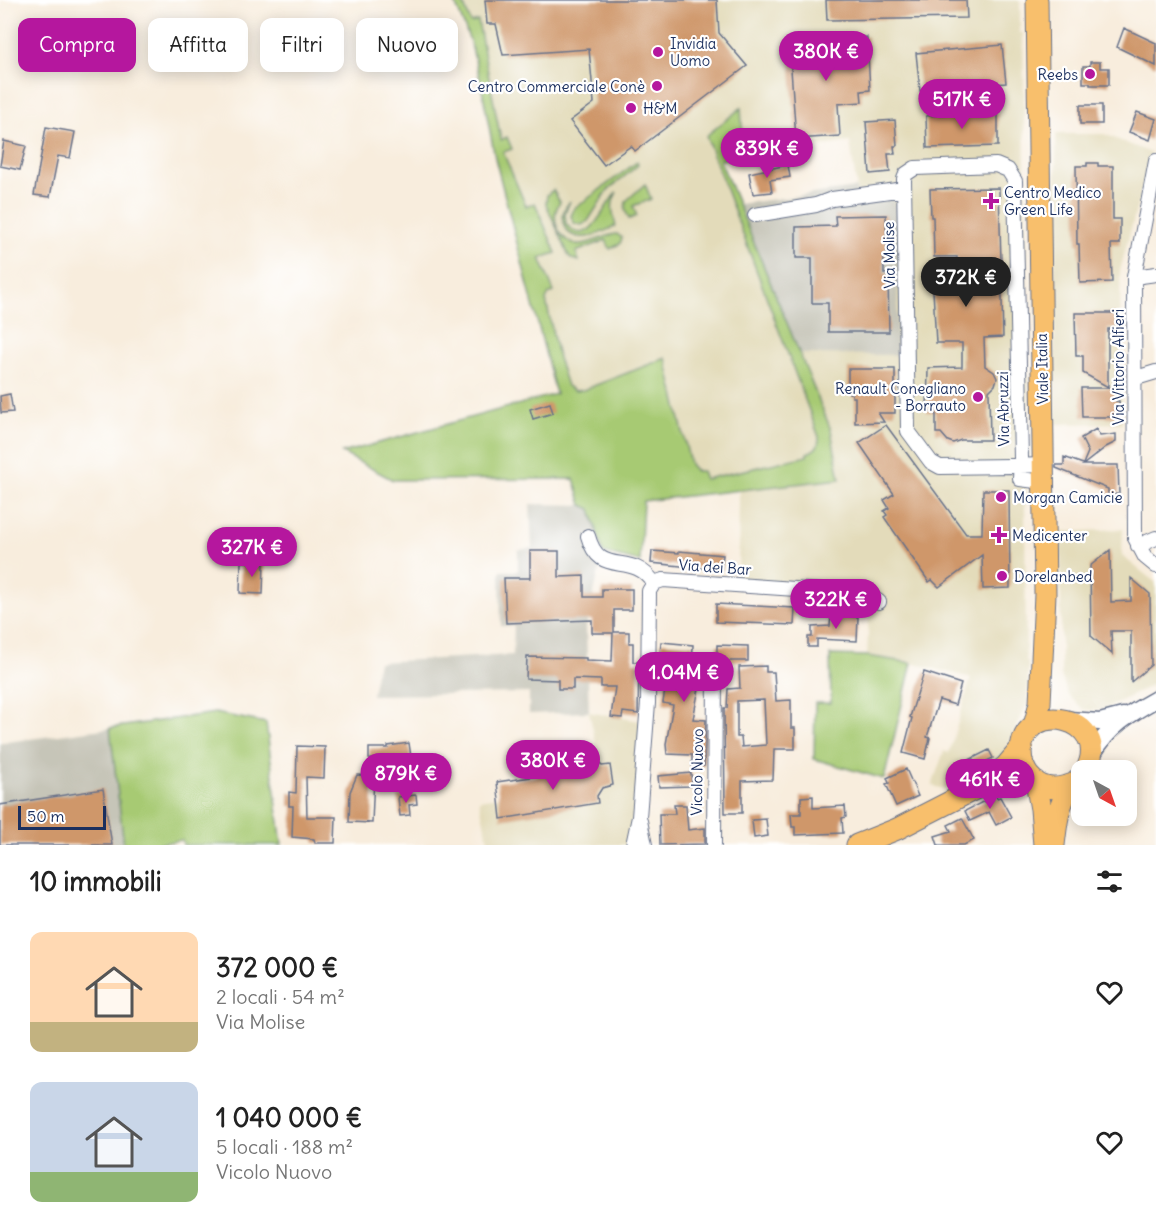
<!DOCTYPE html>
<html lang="it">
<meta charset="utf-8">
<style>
:root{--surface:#fff;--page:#f2f2f2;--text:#222;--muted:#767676;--accent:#b5179e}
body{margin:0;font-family:Delius,sans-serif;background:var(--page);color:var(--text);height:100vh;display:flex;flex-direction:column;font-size:22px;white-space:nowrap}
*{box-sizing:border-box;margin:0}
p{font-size:20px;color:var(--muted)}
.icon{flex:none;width:33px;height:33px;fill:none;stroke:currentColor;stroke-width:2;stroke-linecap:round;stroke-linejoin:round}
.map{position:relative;height:845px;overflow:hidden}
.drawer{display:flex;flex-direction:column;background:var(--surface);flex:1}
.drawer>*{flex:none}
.guide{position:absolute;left:18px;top:18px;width:600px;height:54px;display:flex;gap:12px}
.needle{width:39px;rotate:140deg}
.tools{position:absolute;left:1071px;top:760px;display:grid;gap:12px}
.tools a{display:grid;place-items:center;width:66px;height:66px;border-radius:12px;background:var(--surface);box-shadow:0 3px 15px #0003;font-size:30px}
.scale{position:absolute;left:18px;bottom:15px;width:88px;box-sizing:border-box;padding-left:6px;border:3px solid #1b2f5e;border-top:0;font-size:16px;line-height:21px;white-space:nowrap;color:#1b2f5e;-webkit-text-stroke:4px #fff;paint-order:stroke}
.price{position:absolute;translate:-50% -51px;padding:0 14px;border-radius:21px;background:var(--accent);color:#fff;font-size:20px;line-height:39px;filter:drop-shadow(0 2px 3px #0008)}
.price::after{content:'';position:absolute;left:50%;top:36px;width:18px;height:14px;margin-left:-9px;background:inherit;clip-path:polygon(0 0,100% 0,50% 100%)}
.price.active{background:#222;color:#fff}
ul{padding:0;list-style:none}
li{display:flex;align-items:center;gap:18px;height:150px;padding:0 30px}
li span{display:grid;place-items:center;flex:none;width:168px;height:120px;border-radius:12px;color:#555}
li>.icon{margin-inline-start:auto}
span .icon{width:72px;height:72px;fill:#fffc;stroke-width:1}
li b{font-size:26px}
h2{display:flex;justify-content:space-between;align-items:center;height:72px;padding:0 30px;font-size:26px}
.pill{padding:0 21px;border-radius:12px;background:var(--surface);box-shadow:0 3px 15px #0003;font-size:21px;line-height:54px}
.pill.active{background:var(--accent);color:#fff}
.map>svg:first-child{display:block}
</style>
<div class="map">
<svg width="1156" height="845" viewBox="0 0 1156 845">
<rect width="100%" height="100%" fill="#fff"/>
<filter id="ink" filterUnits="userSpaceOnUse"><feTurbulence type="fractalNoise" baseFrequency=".0167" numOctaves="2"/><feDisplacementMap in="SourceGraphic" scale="12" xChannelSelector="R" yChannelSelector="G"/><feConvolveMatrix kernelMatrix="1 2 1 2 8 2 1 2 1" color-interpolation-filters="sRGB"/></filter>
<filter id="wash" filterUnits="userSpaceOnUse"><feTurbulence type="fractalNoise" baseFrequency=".008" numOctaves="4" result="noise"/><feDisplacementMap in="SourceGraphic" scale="24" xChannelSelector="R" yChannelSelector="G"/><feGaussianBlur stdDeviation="1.35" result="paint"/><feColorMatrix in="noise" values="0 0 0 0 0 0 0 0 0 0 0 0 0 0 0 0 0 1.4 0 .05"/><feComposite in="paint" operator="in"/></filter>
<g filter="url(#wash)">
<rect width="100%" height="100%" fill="#f8eddd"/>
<path fill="#e3dbba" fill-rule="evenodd" d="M454,0H1020V33H1023L1029,454L1025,491L1026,660L1028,661V703L1003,755L993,766L945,789L932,786L944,751L949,753L971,678L912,663L867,656L870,590L738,581L739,490L684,495L556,395L495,158L480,79L470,41ZM850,142L859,203L799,354L720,160Z
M1056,134H1104L1151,153L1120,271L1122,423L1054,424Z
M1123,529L1122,556L1156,583V683L1103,710H1090L1083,709L1068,695L1061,675V532Z
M589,712L646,722L630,845H489L479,800L604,780Z"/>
<path fill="#c6c5b8" d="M856,188L859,203L887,198L893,201L898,209L897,355L799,354L739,204Z
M530,504L582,505L591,509L603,553L586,627L589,712L529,714V693L372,695L378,662L513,655L514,626H501L500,571H518V550L532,548Z
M110,728L124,845H0V743Z"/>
<path fill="#a7ca73" stroke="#617c68" stroke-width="1.5" d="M454,0H462L471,23L478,21L501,140L507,137L512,149L503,152L526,206L535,203L556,253L540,258L554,292L549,294L546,300L558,358L567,386L575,391L583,390L666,358L690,464L695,471H702L705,479L807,456V453C816,450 819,446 819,437L706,136L741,108L744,156L720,160L831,430L840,479L643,501L640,562L603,553L591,509L582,505L574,479L393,480L342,453L556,394L495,158L480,79L470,41Z
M637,162L638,165L607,191L588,221L582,225L574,223L571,216L574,209Z
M645,184L651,199L633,206L637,216L629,219L625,210L626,201Z
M553,190L560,202C554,211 554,220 558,229C574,259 596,236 617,234L622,238L620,244L610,249L606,240L576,252L579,261L572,259L569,256L546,204L547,195Z
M617,192C610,204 612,212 616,226C606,230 591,239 580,237C561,235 558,213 570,201L565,213L566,224C590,252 603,205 617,192Z
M830,655L867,656L912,663L884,779L814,759L815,703H831Z
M215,713L266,723L282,845H183L182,840L152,845H124L110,728Z"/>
<g id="blocks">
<path fill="#cf976a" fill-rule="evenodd" d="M485,0H717L719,33L747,66L635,151L631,146L604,165L570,121L594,103L589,49L503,55L496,24H487Z
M826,0H966L967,18L827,20Z
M1124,28L1156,43V66L1117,47Z
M867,37L870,90L861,91L862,102L838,104L840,136L796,139L789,41Z
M1002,45L1006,83L920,91L916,53Z
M1090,62H1100V68H1109V85H1090V83H1083V66H1090Z
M1080,105H1102V124H1080Z
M982,112V114H998V146L927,148L926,116Z
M1137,112L1156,119L1150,140L1129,132Z
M895,120L897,146H894L895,154H888L890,172L870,174L866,122Z
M46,127L75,132L70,158L58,156L50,197L34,195Z
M4,141L26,146L20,170L0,166Z
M1087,163H1098V166H1113V219H1120V244H1111L1112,282L1080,283L1079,244H1077L1076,166H1087Z
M788,165L790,177L770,180L772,192L753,194L749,173Z
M999,188L1003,337L984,338L985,366L994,372L997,378L995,385L989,391L990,440H961L953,443L948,441L941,433H936V412H927L928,368L962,367V343H936L932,273H957V257H934L933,217H931L930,189Z
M886,215L887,256H884V274H888L889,332H828V303H812V258H796V227L836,226L835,216Z
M1075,313H1118L1117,329H1108V387L1083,373V356H1076Z
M848,369H895V413H878L884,422L855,423V397H852V393H849L848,391Z
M1081,388H1116V401H1119L1120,417H1082Z
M10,394L13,412L1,413L0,396Z
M550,403L553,413L533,419L530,409Z
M886,425L966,534H982L983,490H1009L1010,588L983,589L982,555L939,587L932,580L929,582L884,517L887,515L884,511L889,508L884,500L894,494L859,443Z
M1096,429L1100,436L1116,434V442L1106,447L1083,465H1118L1119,494L1108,495V489L1056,468V465H1064V457L1083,464L1088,452L1081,438Z
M1110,550L1111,602L1131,601V578L1150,594L1151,665L1131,682V631H1111L1112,654L1091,636L1090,566Z
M530,551H559V577L584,576V597H602V589H632V610H614V632H629V643H633V662H639L638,714L623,712L622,718L611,717L615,687H601V680L573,679V689H558V680L526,679L527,657L586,658V660L612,661L613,633H592V620L506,623L504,578H530Z
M652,551L679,553V551L723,555L721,570L651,563Z
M241,562H264L263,594L240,593Z
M716,604L795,608L794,625L716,622Z
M831,615L858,617L857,641L817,639V647H808V637H812V627L830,626Z
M661,642L693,645L692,670L696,671V674H706V684L700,683L693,719L706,720L704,766H692V755L667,754L666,744L673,705L663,703L666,683L667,658L660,656Z
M717,645L748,646V661H723L717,654Z
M766,666V672H774L776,701L791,700V728H795V749H774L773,780L742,781V813H725L724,708H727L728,689L740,688L739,667ZM764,700L766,745L742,747L741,737H737V701Z
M924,672L961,684L955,705L939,700L927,737L930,738L925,759L903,753L912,718L910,717Z
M409,743L413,771L393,774L391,760L369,759V748H388V746Z
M297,746L325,747L324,778L306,777L307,817H336L335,843H315L314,839L292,837L293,806H289V792L296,793Z
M989,750L993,758L987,761L989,763L977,772L975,768L955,777L951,769Z
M598,762L602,766L610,765L613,785L602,788L597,796L598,803L501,819L497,782L538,776V769L549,767L550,774L587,768L591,763Z
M906,769L918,796L896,806L886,784L889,783L887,778Z
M691,773L692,786L659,787L658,776Z
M357,775L374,776L372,823L349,822L350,792Z
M103,789L112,845H0V805Z
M416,795L417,804L409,805L410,815L400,816L398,797Z
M996,795L997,798L1000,797L1011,817L996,825L989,812L970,821L965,811Z
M813,796V808L845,806L846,817L842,818L843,833L795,835V827H792L791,814H801V797Z
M674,805H686L688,830L705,828V844L660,845L659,814H675Z
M962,818L974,840L964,845H938L935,836L951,831L948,825Z
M766,819L768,836L754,838L752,820Z"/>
</g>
</g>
<g filter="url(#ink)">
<use href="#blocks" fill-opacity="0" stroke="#68728a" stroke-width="1.5"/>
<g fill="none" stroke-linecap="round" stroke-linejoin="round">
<g stroke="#68728a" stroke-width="16">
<path id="minor" d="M1156,161L1134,277L1135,538L1145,557L1156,566
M755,215L816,205L832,199L904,189
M1134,277L1156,274
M1136,378L1156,372
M1043,465L1012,466L940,467L931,462L908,431L904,179L906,174L915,168L996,165L1008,170L1015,181L1021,458L1020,479L1044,482
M588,536C600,580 631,549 654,583
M1138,546L1156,538
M640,821L645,845
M633,845L639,817L648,703L649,591L654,583L663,580L868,594L879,602
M714,845L715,664"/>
</g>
<g stroke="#68728a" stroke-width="19">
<path id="tertiary" d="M1068,720L1100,722L1123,716
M1092,755C1108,727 1129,714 1156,699"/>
</g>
<g stroke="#68728a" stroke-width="23">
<path id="primary" d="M1034,726L1040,703L1045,594L1037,0
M1036,782L1041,809L1044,845
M1073,784C1059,789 1045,791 1033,780C1025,773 1021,762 1021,751C1024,697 1114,717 1086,771
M857,845L897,829L979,787L1006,766L1022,747
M1054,845C1057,821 1058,797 1078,780"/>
</g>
<use href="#minor" stroke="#fff" stroke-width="14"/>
<use href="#tertiary" stroke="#fff" stroke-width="16"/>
<use href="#primary" stroke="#f8bf6c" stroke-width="21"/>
</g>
</g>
<g fill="#b5179e" stroke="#fff" stroke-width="2">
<circle cx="658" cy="52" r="6"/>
<circle cx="1090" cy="74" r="6"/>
<circle cx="657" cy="86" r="6"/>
<circle cx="631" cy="108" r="6"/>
<path d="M988 192h6v6h6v6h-6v6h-6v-6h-6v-6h6z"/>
<circle cx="978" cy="397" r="6"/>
<circle cx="1001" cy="497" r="6"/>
<path d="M996 526h6v6h6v6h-6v6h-6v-6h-6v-6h6z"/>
<circle cx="1002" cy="576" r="6"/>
</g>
<g text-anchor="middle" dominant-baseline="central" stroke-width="4.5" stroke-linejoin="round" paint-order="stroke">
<g font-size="15" fill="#1b2f5e" stroke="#fff" text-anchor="start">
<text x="670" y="43">Invidia<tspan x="670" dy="17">Uomo</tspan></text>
<text x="1078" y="74" text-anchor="end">Reebs</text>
<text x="645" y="86" text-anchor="end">Centro Commerciale Conè</text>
<text x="643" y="108">H&amp;M</text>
<text x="1004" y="192">Centro Medico<tspan x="1004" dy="17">Green Life</tspan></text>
<text x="966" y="388" text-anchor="end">Renault Conegliano<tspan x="966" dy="17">- Borrauto</tspan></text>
<text x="1013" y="497">Morgan Camicie</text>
<text x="1012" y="535">Medicenter</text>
<text x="1014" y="576">Dorelanbed</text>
</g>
<g font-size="15" fill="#1b2f5e" stroke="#fff">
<text transform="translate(889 255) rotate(-91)">Via Molise</text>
<text transform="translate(1118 367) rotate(-90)">Via Vittorio Alfieri</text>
<text transform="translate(1042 369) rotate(-91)">Viale Italia</text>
<text transform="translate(1003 409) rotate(-91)">Via Abruzzi</text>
<text transform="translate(715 567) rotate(4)">Via dei Bar</text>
<text transform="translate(697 772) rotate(-89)">Vicolo Nuovo</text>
</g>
</g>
</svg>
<div class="tools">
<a><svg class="needle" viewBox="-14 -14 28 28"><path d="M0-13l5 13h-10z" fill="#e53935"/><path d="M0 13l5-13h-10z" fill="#767676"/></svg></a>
</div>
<div class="scale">50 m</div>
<b class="price" style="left:826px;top:82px">380K €</b>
<b class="price" style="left:962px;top:130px">517K €</b>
<b class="price" style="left:767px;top:179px">839K €</b>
<b class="price active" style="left:966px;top:308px">372K €</b>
<b class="price" style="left:252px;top:578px">327K €</b>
<b class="price" style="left:836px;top:630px">322K €</b>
<b class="price" style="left:684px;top:703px">1.04M €</b>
<b class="price" style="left:553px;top:791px">380K €</b>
<b class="price" style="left:406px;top:804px">879K €</b>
<b class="price" style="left:990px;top:810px">461K €</b>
<div class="guide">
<a class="pill active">Compra</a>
<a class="pill">Affitta</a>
<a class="pill">Filtri</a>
<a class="pill">Nuovo</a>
</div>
</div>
<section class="drawer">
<h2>10 immobili<svg class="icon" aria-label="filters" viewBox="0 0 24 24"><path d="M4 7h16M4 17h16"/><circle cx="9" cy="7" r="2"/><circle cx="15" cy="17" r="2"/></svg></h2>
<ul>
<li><span style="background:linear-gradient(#ffd9b3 75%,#c2b280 0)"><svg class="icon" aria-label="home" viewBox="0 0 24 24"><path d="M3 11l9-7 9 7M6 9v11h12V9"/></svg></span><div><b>372 000 €</b><p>2 locali · 54 m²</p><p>Via Molise</p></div><svg class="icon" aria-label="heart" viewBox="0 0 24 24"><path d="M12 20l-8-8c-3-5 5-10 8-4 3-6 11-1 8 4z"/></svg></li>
<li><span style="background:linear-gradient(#c9d6e8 75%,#8fb573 0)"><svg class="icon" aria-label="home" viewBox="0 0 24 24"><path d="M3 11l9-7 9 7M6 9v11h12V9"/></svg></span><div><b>1 040 000 €</b><p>5 locali · 188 m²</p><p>Vicolo Nuovo</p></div><svg class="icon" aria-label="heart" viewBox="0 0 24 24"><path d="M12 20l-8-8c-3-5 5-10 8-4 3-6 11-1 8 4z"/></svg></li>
</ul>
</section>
